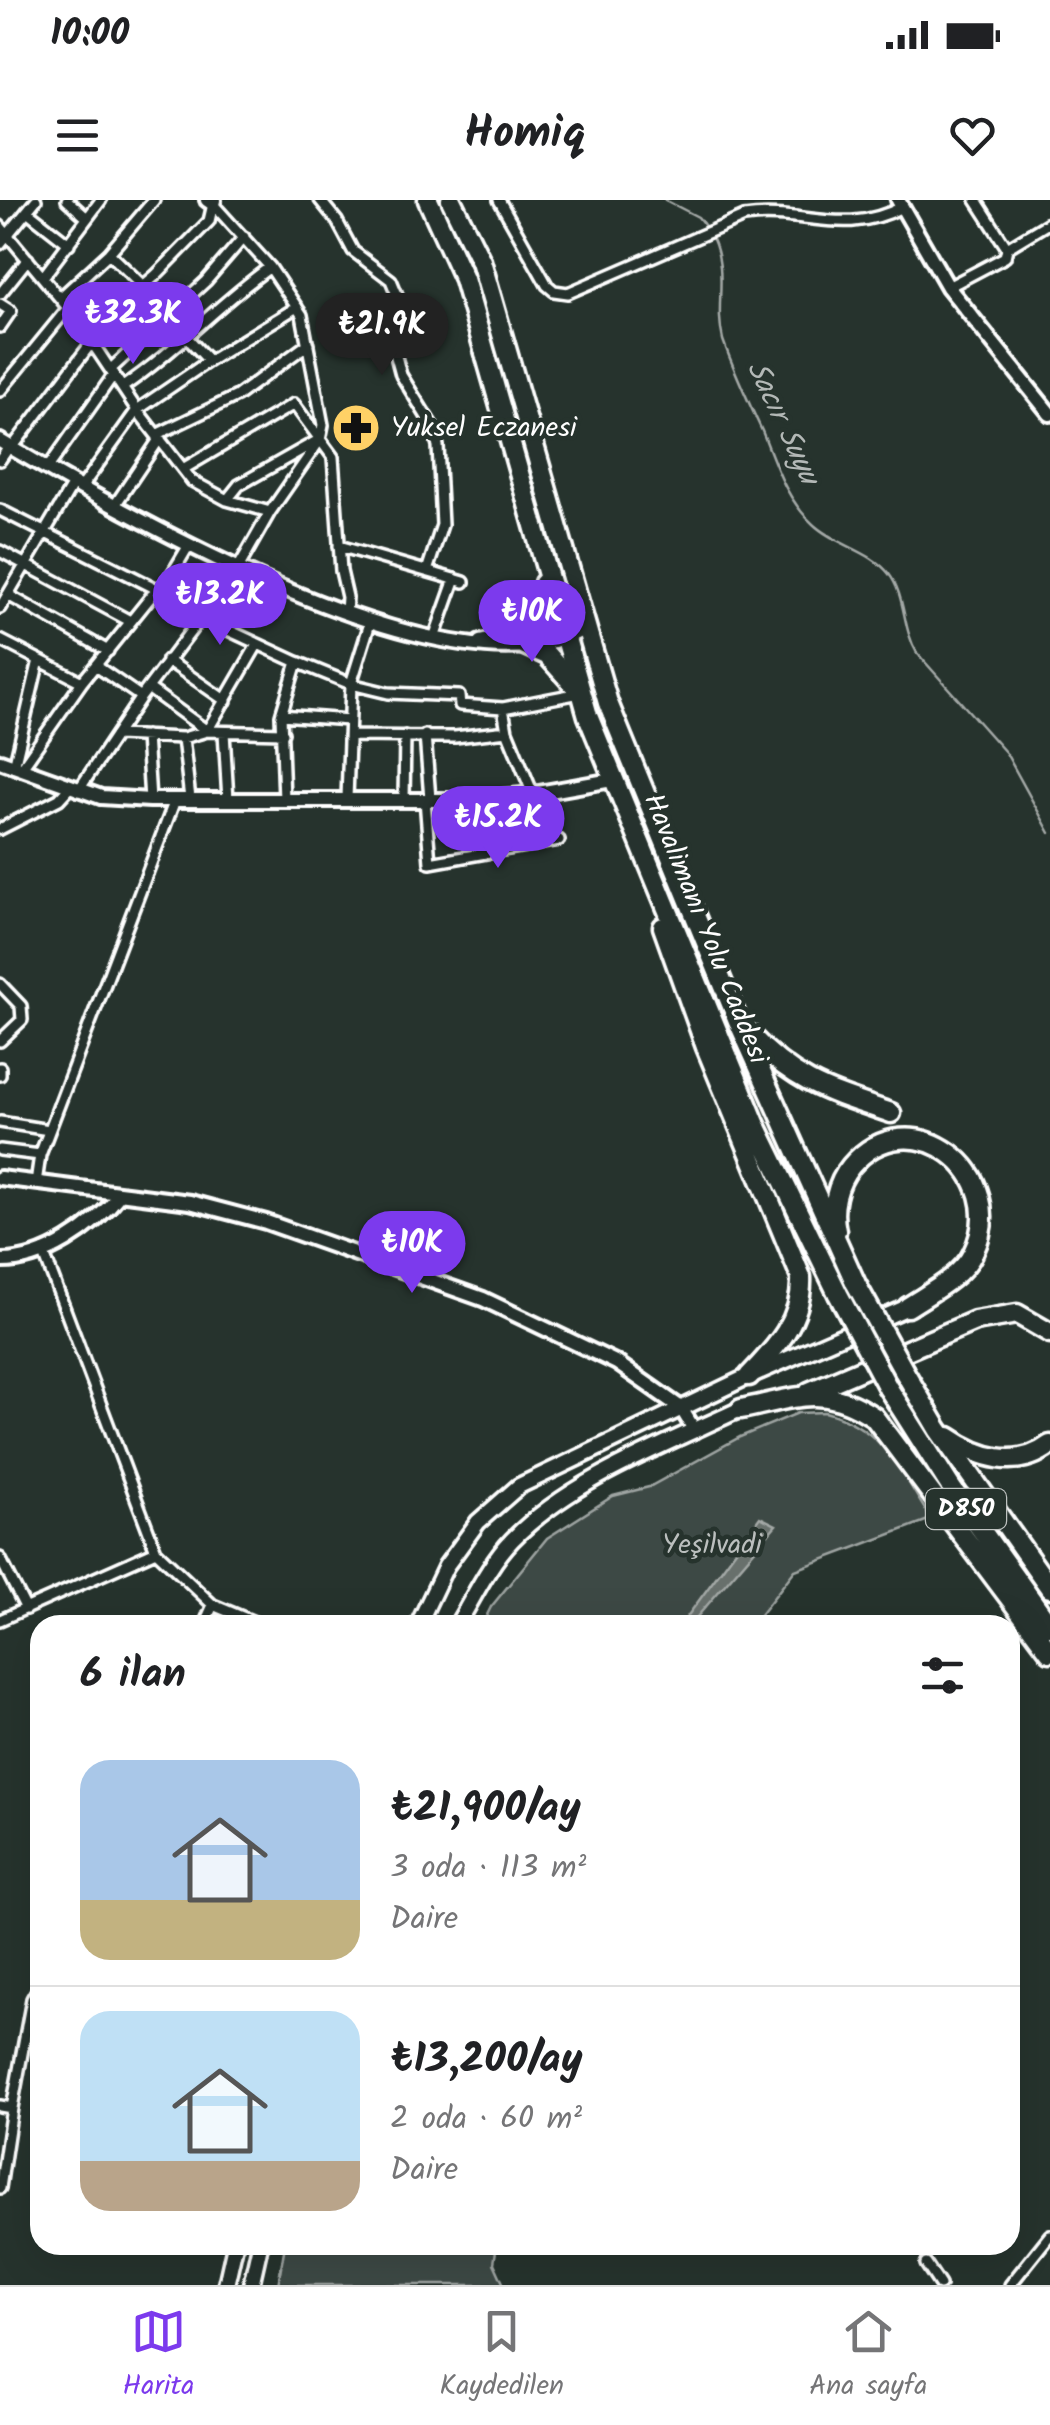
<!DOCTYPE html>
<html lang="tr">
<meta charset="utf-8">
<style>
:root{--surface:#fff;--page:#f6f6f6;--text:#202124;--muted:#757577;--line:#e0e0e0;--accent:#7c3aed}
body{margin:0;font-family:Kalam,sans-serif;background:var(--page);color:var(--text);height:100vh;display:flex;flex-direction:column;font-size:38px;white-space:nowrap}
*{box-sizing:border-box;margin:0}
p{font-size:32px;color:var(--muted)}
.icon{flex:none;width:55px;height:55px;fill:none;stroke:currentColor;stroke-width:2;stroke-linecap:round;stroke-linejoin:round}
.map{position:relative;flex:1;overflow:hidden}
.panel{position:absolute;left:30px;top:1415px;width:990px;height:640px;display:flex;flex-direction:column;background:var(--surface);border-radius:30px;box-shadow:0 10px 40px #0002}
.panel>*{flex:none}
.price{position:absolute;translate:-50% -85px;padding:0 22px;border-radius:35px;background:var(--accent);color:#fff;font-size:32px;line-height:65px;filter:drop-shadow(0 2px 5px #0008)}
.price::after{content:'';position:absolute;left:50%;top:60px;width:30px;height:22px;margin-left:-15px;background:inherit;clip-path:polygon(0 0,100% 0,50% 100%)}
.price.on{background:#222;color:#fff}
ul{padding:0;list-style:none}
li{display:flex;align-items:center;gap:30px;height:250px;padding:0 50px}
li+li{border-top:2px solid var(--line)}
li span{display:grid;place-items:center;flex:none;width:280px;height:200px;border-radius:30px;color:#555}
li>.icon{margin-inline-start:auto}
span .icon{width:120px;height:120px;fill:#fffc;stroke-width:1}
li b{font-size:42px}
h2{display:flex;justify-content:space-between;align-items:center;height:120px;padding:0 50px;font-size:42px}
.status{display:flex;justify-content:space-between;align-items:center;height:70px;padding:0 50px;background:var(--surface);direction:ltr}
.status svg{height:28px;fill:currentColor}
header{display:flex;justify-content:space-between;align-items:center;height:130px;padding:0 50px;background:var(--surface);font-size:45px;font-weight:700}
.tab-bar{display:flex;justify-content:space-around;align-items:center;height:140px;border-top:2px solid var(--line);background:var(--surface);font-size:28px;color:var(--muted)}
.tab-bar a{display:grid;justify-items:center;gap:5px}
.tab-bar .on{color:var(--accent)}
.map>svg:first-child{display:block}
</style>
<div class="status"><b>10:00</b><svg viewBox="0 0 49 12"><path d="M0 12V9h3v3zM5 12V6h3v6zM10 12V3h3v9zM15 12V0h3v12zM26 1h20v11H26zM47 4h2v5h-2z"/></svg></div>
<header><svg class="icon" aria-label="menu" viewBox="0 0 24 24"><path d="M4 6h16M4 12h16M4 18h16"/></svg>Homiq<svg class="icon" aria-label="heart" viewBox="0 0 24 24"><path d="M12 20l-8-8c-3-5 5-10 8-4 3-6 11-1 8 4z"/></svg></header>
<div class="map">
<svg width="1050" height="2085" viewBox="0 0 1050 2085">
<rect width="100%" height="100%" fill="#26332d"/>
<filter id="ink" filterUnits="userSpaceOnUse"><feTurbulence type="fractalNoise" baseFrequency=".01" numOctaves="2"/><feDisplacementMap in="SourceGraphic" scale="20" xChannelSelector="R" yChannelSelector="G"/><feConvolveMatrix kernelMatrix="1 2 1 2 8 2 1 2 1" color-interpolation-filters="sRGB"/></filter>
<g filter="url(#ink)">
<path fill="#3e4944" stroke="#9ea4a2" stroke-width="2.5" d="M825,1212C884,1228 900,1271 931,1319L795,1370L752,1425H482L491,1407L547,1338L613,1296L649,1287L740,1237L798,1213Z
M285,2045H497L494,2063L504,2085H278Z"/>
<path fill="#67706c" stroke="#a4a9a7" stroke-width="2.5" d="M760,1317L776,1325L690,1425H681Z"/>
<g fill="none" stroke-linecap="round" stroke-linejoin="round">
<path stroke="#a4a9a7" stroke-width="2.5" d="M665,0L698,17L708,30
M712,37C729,74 714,103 723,140C734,171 748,201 762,231C776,265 785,298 813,324C835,345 872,351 889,374C906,396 902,428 917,453L1006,553L1050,633"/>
<g stroke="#fff" stroke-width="16">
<path id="street" d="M67,0L87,18
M320,0L337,21L353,51L391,80L403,109L394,149L401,175L433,227L438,246L442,325L427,371
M499,0L547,85L554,91L568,93L744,17C801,8 843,38 902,7
M976,0L1007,48
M27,11L69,44
M0,26L73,114L137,210L192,281L227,300L270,312
M0,44L36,0
M109,53L143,86
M43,77L101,0
M948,87L1005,57L1007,48L1050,22
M0,94L28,59
M60,98L109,53L154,0
M0,104L11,111L0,127
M167,116L209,161
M111,169L206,81L244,37
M123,187C176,151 218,104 270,67
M0,191L68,108
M158,234L237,196L308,144
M12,248L92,142
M0,260L9,247
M47,269L114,174
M183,269L294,204L333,257L341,371L347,397L346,413
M81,288L137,210L209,161L297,107
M227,300L239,285L317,241
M115,305L160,238
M0,310L157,389
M339,346L464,382
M0,351L130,421
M8,395L108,451
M0,408L73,284
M200,417L297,462
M434,438L455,379
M0,440L82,482
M167,460L226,501
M96,466L141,497
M148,488L207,531L257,445
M281,515L349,520
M224,532L228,600
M117,535L183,538L207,531L283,533
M425,535L430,599
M146,536L150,600
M351,536L455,537L507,531
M183,538L190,599
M14,567L39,460
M21,569L82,482L157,389L166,384L189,345
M78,591L141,497L237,370L270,312L320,240L323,225L302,115L270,67L213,4L209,21L156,75L87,135
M533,594L507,531L503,508L580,493
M347,599L351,484L388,493L459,496L460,505L503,508
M404,599L405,536
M425,599L430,663L559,640
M284,600L281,515L297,462L351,484L370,423
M0,629L59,599L70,587
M0,784L21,806L22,820L0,841
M0,868V875
M0,922L49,930
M0,950L40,955
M36,983L40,955L175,600
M156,1351L213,1405L261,1425
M0,1358L26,1409
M0,1420L156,1351L43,1051
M204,1425L213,1405
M0,1906L12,1908L32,1799L40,1785
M0,1988L12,1908
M926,2064L940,2085
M1010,2085L1050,2035"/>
</g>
<g stroke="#fff" stroke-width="20">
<path id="secondary" d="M207,0L213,4L214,0
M898,0L948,87L1050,214
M0,241C117,310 456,508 585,428
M480,442L568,424
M0,561L101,597L150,600H469L533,594L612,580
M0,978L190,1002L266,1022L483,1099L617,1163L681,1208L695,1231
M0,1061C44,1062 93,1028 120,994"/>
</g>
<g stroke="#fff" stroke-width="21">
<path id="primary" d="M418,1425L446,1366L478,1322L519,1286L749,1176L908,1107
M457,1425C474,1397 489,1364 512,1340C570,1280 666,1244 741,1209
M226,2085L235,2045
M251,2085L260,2045"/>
</g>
<g stroke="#fff" stroke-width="25">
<path id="highway" d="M428,0L464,79L588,516L755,923L838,1094
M451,0L481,61L608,503L739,823L856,1084
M515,434C536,418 541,410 544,383
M525,445L547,455L573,484
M663,727L706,847L801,1077C803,1119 776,1148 749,1176
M750,835C796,884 830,892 891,913
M836,1031C831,1009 836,984 851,966C910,896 1013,972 973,1053C962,1077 929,1093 908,1107
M904,1171L938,1229L1050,1388
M888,1188L952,1289L1050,1426
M809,1192L975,1121L1017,1114L1050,1133
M741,1209C796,1198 824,1183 874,1217L1050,1452
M949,1237C979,1258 1017,1270 1050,1245"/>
</g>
<use href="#street" stroke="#26332d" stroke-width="9"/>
<use href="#secondary" stroke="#26332d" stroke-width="12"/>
<use href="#primary" stroke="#26332d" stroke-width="14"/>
<use href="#highway" stroke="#26332d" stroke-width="18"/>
<g stroke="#fff" stroke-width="25" stroke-linecap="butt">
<path id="highway-bridge" d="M856,1084L904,1171
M838,1094L888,1188"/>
</g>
<use href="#highway-bridge" stroke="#26332d" stroke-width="18"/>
</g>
</g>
<defs>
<g id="pharmacy-disc" transform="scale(2.5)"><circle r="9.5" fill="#ffd166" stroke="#26332d"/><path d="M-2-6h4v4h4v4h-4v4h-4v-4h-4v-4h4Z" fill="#111"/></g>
</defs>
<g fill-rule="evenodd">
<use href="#pharmacy-disc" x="356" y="228"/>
</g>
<g text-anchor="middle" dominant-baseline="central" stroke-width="9" stroke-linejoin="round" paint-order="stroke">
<rect fill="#26332d" stroke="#bec2c0" stroke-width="2.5" x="926" y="1289" width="80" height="40" rx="8"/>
<g font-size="25" font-weight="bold" fill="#fff">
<text x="966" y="1309">D850</text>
</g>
<g font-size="28" fill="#fff" stroke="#26332d" text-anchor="start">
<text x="391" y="228">Yuksel Eczanesi</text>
</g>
<g font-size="28" fill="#fff" stroke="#26332d">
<text transform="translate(705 729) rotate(68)">Havalimanı Yolu Caddesi</text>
</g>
<g font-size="28" fill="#bbbfbe" stroke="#26332d">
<text x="712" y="1345">Yeşilvadi</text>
</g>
<g font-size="30" font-style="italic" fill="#b3b8b6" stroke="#26332d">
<text transform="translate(782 223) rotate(65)">Sacır Suyu</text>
</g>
</g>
</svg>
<b class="price" style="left:133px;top:167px">₺32.3K</b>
<b class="price on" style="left:382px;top:178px">₺21.9K</b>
<b class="price" style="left:220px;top:448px">₺13.2K</b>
<b class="price" style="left:532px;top:465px">₺10K</b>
<b class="price" style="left:498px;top:671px">₺15.2K</b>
<b class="price" style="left:412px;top:1096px">₺10K</b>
<section class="panel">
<h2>6 ilan<svg class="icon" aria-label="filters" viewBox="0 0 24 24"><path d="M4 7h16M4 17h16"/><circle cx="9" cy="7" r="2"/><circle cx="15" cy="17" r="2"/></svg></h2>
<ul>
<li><span style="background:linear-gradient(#a9c7e8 70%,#c2b280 0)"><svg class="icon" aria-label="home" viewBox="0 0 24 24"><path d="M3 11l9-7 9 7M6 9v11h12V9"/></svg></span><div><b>₺21,900/ay</b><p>3 oda · 113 m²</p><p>Daire</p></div></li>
<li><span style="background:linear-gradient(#bfe0f5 75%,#b9a48a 0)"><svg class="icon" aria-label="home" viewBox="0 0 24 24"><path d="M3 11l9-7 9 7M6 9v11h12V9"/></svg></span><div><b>₺13,200/ay</b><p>2 oda · 60 m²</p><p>Daire</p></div></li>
</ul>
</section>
</div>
<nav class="tab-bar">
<a class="on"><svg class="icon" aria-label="map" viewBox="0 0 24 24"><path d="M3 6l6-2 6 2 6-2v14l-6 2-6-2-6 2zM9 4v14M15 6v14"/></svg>Harita</a>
<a><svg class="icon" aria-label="saved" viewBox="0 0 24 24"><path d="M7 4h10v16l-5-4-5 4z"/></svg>Kaydedilen</a>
<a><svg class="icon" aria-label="home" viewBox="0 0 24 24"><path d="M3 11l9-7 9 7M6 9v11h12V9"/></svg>Ana sayfa</a>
</nav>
